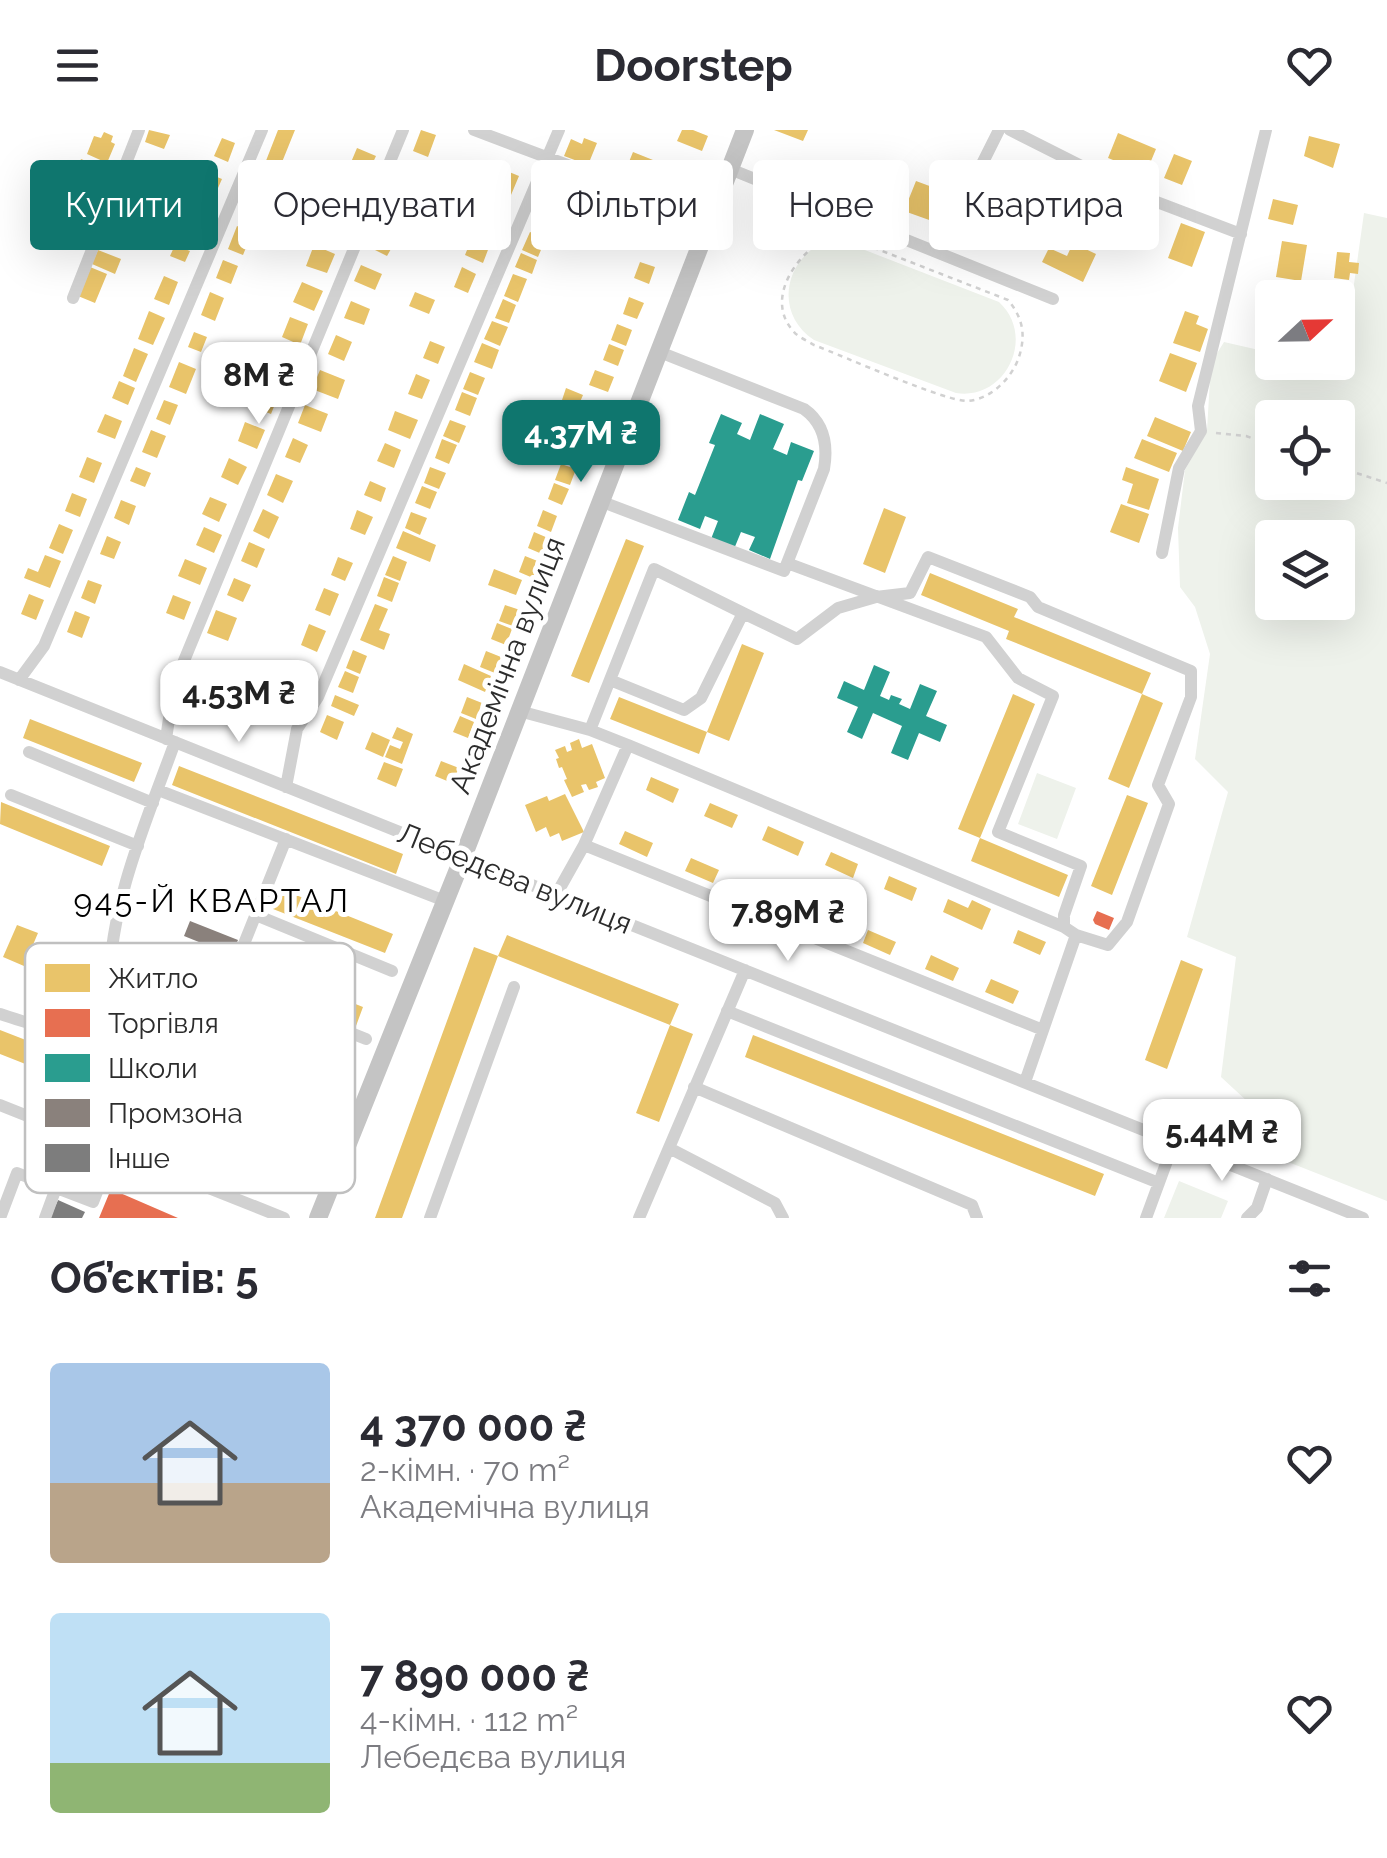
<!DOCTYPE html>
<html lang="uk">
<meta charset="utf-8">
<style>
:root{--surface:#fff;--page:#f2f2f3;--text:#2b2b33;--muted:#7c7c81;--accent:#0f766e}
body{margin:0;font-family:Raleway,sans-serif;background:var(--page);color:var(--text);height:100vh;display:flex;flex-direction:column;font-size:38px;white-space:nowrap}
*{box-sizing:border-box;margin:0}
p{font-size:32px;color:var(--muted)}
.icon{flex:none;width:55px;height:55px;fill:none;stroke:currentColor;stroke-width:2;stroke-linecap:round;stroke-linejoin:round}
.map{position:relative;height:1088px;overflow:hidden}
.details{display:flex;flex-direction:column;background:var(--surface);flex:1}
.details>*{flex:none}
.hud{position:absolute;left:30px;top:30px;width:1328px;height:90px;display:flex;gap:20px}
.needle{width:65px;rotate:68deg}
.controls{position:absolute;left:1255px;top:150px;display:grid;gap:20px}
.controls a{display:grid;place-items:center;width:100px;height:100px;border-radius:10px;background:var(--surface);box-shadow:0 10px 40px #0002;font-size:50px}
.price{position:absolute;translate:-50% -85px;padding:0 22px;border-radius:20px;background:#fff;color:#222;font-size:32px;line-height:65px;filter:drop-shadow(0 2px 5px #0008)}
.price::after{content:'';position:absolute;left:50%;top:60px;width:30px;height:22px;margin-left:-15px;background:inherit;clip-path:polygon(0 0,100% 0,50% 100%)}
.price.selected{background:var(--accent);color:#fff}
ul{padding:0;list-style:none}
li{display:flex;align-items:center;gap:30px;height:250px;padding:0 50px}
li span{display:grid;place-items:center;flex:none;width:280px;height:200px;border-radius:10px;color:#555}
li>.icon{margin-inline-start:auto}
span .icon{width:120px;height:120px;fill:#fffc;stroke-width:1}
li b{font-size:42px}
h2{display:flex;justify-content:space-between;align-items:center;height:120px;padding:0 50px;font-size:42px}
.chip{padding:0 35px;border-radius:10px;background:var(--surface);box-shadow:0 10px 40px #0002;font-size:35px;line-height:90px}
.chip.selected{background:var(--accent);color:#fff}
header{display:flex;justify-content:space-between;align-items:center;height:130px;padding:0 50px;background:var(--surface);font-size:45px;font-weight:700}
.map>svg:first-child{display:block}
</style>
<header><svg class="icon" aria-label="menu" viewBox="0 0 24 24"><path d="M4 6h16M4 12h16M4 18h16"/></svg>Doorstep<svg class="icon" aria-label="heart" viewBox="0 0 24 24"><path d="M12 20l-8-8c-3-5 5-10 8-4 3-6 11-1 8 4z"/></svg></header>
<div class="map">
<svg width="1387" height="1088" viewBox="0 0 1387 1088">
<rect width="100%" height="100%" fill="#fff"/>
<path fill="#eef2eb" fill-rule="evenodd" d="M1364,83L1387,88V1071L1278,1028L1259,1006L1261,984L1221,947L1236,827L1187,807L1228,662L1195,629L1210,524L1195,477L1180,457L1178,398L1185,340L1207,300L1211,233L1224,212L1272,223V232L1313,233L1342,239ZM1272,288H1338V352H1272ZM1272,408H1338V472H1272Z
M831,109L839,110L999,172C1037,207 1005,271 956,263L814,210C772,182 785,125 831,109Z
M1037,643L1076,658L1057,709L1018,694Z
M1179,1051L1228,1071L1221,1088H1164Z"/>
<path fill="#e9c46a" d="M149,0L170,5L164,19L145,12Z
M278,0H295L276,47L262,41Z
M421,0L436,5L428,27L413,21Z
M682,0H693L708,6L702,21L677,11Z
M774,0H808L803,11Z
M104,2L113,6L111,12L115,14L107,33L87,24L94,6L101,8Z
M1118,3L1156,19L1146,43L1108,28Z
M1309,6L1340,14L1333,38L1304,26Z
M222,8L235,13L228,32L214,26Z
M584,8L597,13L588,35L564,26L571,9L582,14Z
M357,18L376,26L367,45L349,37Z
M633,22L658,32L649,55L624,44Z
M1174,24L1192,31L1182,55L1164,48Z
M81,29L106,39L99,58L92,55L90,61L80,57L82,51L74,48Z
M407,32L425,40L418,59L399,52Z
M497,37L519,46L511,65L489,57Z
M207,43L222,49L214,67L200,61Z
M1034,43L1044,47L1046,43L1071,53L1060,82L1024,68Z
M341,48L362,56L355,76L334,68Z
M916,51L943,61L932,91L904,81Z
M548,59L568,67L561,83L542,75Z
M1103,59L1130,75L1118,101L1090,88Z
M251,60L269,68L259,93L241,85Z
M392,66L410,75L401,93L383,85Z
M1273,69L1298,75L1293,95L1268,89Z
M67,71L83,77L78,90L62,83Z
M488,71L506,78L498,98L480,91Z
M193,77L208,83L200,102L185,96Z
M1019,77L1043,87L1030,119L1005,109Z
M326,82L348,90L341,107L319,98Z
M111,84L132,93L127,105L135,108L131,119L115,113L118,106L104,100Z
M1181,93L1205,102L1192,137L1168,128Z
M237,96L252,103L243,125L228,119Z
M654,99L669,104L663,120L648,115Z
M379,102L396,110L387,126L371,118Z
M530,102L546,108L538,127L522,120Z
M473,105L491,112L483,133L465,125Z
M1282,111L1307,115L1301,151L1276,147Z
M1073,113L1096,124L1083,152L1042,132L1049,118L1067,126Z
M175,115L190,121L185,132L170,126Z
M314,115L335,124L327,143L306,136Z
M98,120L121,129L115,144L92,134Z
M1337,122L1350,123L1349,132L1359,133L1358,144L1350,143L1349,150L1334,148Z
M521,123L537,130L532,144L515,137Z
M223,130L238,136L231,154L216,148Z
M640,132L655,137L649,154L634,148Z
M361,135L382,144L375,160L354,151Z
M90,137L107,144L95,173L78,166Z
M462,137L476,144L468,163L454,157Z
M513,144L527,149L518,172L504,166Z
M164,146L178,152L169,175L154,169Z
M302,152L323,161L314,181L293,172Z
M210,162L224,168L215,191L201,185Z
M415,162L435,170L429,184L409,176Z
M629,167L644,173L637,189L623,184Z
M503,169L516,175L509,193L495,188Z
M351,171L370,179L364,195L344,188Z
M149,181L165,188L153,215L138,209Z
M1185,181L1199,186L1196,194L1208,199L1200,222L1173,213Z
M290,187L308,194L300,215L282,207Z
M492,191L508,197L500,216L484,209Z
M617,194L632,200L626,216L611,210Z
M194,202L207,207L201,222L188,217Z
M336,205L352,212L344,231L328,224Z
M430,211L445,217L438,234L423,228Z
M482,213L499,220L492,239L474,232Z
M609,214L624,220L618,236L603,230Z
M134,218L148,224L136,252L123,246Z
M275,222L293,229L285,250L267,242Z
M1170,223L1197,233L1186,262L1159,251Z
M179,232L196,239L186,264L169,257Z
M320,240L345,250L338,269L312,259Z
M595,240L614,247L608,262L589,255Z
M470,242L485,248L478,265L463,259Z
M416,244L430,250L422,269L408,264Z
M119,251L135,258L128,275L112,268Z
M259,256L279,264L271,284L251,276Z
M566,258L583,265L577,279L561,273Z
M462,262L477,268L470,286L455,280Z
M164,270L178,275L170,295L156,289Z
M305,275L328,284L321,302L298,293Z
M395,281L418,290L410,309L388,300Z
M105,284L122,291L115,309L97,302Z
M580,287L595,293L589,309L574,303Z
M1155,287L1191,302L1183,321L1147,306Z
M450,290L466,296L459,313L443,306Z
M245,292L265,300L257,319L238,311Z
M151,300L166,306L157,328L142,322Z
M559,301L587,312L581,328L553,317Z
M293,308L308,315L300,333L285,327Z
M442,309L457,315L449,334L435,328Z
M1142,309L1177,323L1169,342L1134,328Z
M385,313L401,320L394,338L377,331Z
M87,327L102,333L94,353L79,347Z
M229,328L247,337L238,355L221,347Z
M561,334L576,339L570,355L555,350Z
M136,337L151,343L145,357L130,351Z
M430,337L446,343L439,359L424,353Z
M1126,337L1159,349L1149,380L1127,373L1133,354L1122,350Z
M276,344L293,351L283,373L267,365Z
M370,351L386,358L381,372L364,365Z
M554,353L569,359L562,375L548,369Z
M422,356L437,362L430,379L415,373Z
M72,363L87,369L80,387L65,381Z
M210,367L227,374L219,392L202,384Z
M121,370L136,376L129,395L114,388Z
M1121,374L1149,384L1139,413L1110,402Z
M884,378L906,387L885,443L863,434Z
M263,379L279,387L269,409L253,401Z
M357,380L373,387L365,405L350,399Z
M543,380L557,386L551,402L537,396Z
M411,382L427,388L420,405L405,398Z
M59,394L73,400L63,424L49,418Z
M204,397L222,405L214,423L196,415Z
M403,401L436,415L430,432L396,418Z
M534,402L548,408L542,424L528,418Z
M107,406L121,412L114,429L100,424Z
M626,409L644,416L589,553L571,546Z
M249,412L265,419L257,438L241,431Z
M45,425L61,431L50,458L24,448L28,438L38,442Z
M393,426L407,432L400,451L385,445Z
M525,426L540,432L533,448L519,442Z
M338,427L353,433L345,451L331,445Z
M185,429L207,438L200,455L178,446Z
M494,439L522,450L516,465L488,455Z
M930,443L1018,479L1014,487L1151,543L1142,564L1006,509L1009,501L921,465Z
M384,447L399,453L392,472L377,466Z
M234,448L251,455L243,472L227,465Z
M88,450L102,455L95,474L81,468Z
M324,458L339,464L330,486L315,480Z
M29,464L44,470L36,490L21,484Z
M173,465L191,472L184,490L166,483Z
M375,474L388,479L379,500L390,504L384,520L360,510Z
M505,475L520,480L513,496L499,491Z
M216,480L237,488L228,511L207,503Z
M75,481L90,487L82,508L67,502Z
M497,493L512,499L506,515L491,509Z
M309,494L326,501L317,522L301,515Z
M742,514L764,523L729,611L707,602Z
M353,520L367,526L360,544L346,538Z
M486,521L501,527L495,543L480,537Z
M202,533L216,538L208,556L195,551Z
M464,534L491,546L485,562L458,550Z
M345,541L359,547L353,563L338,557Z
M277,557L297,565L285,594L269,588L276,570L272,568Z
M1013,564L1035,574L980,708L1068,745L1059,767L971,731L980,708L958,699Z
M1142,564L1163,573L1129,658L1108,649Z
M335,565L359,575L354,586L331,576Z
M467,567L482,573L476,589L461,583Z
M619,567L707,602L699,624L610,589Z
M327,585L344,592L337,610L320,602Z
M460,586L474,592L468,608L453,602Z
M30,589L142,633L134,652L23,608Z
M397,597L413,604L402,634L385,627L390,615L400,619L403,612L392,608Z
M372,602L390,610L383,627L365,619Z
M579,609L582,618L592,614L605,648L596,652L598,657L589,660L586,654L581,655L584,662L572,667L564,650L567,649L562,637L559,638L556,629L559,628L555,620L565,616L567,622L572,620L570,613Z
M441,631L459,638L452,653L435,646Z
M384,632L403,639L396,657L377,649Z
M179,636L403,724L396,744L172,655Z
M651,647L679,659L673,673L646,660Z
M565,664L584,702L562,711L559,703L550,707L546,697L536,702L525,675L547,666L549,671Z
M1127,665L1148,673L1112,765L1091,756Z
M1,672L110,716L102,736L0,694Z
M710,673L738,685L732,698L704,686Z
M768,696L804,712L798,726L762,710Z
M625,701L653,713L647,727L619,714Z
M831,722L858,734L853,748L825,735Z
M691,728L719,740L713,753L685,741Z
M889,746L917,758L912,771L884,759Z
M753,753L780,765L774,778L747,766Z
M281,759L393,804L385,823L273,779Z
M948,769L968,778L972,770L991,779L982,800L943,782Z
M812,776L839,788L834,801L806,789Z
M17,795L38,803L24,836L3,827Z
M868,800L896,812L890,825L863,813Z
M1018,800L1046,812L1040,825L1013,813Z
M507,805L679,874L670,895L498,826Z
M474,817L498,826L402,1088H375Z
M931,825L959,838L953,851L925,839Z
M1181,830L1203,839L1167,939L1145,930Z
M252,833L363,877L356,896L244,852Z
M991,849L1019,861L1013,874L985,862Z
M670,895L693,904L659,992L636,983Z
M0,900L108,942L99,963L0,924Z
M753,905L1104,1044L1095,1066L745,927Z"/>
<path fill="#e76f51" d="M1097,781L1114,788L1109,800L1095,794L1093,790Z
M111,1059L178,1088H99Z"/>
<path fill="#2a9d8f" d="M721,284L742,293L737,304L750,310L760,284L784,294L773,319L787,325L791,312L814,321L802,351L798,350L770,429L749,420L755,407L741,402L734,419L711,409L718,391L705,386L700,399L678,390L689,362L695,365L715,315L709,313Z
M874,535L890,542L880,566L889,570L891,565L902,569L899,574L910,579L920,554L937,561L926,586L947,595L940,612L919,603L908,630L891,623L902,596L873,583L862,609L847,602L858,577L837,568L844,551L864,560Z"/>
<path fill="#8a817c" d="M190,791L238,810L231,825L184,806Z"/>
<path fill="#7d7d7d" d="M58,1070L85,1082L82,1088H50Z"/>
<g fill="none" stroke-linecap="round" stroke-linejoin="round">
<path stroke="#d1d1d1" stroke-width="2.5" stroke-dasharray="5 5" stroke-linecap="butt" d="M836,103L1008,170C1023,188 1026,205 1019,227C1012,248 991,269 968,271C946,272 843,226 814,215C808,211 798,207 794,202C761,166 803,116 836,103Z
M1216,303L1246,306L1272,315
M1338,337L1387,353"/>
<path stroke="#d1d1d1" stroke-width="12" d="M474,0L709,88
M1010,0L1141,66L1241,104
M981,36L999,0
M730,39L1053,169
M73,168L139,0
M600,371L784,441L824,339C828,316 825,294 804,279L657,221
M1162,423L1179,338L1201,301L1198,276L1266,0
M787,433L986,507L1018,548L1053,566L998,702L1081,736L1064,785V797L1076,805L1025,952
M743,483L797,509L838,478L876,467L910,463L928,427L1030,467L1038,477L1191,541V567L1158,655L1169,674L1127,792L1108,815L1076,805
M0,542L1363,1088
M19,550L44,516L262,0
M519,581L590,600L654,439L743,483L701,568L684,580L610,550
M166,609L174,555L403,0
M175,612C146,692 111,770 109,856L128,874L205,911
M628,615L1064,797
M29,622L153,673
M286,657L297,599L318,567L559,0
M158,660L445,771
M11,665L138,716
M286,709L205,911L212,932L263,957L331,982
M584,715L1043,900
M556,765L584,715L628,615L590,600
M256,785L392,841
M228,854L366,909
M727,881L1159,1053
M0,884C34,896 115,914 128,948L100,1016
M106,923L128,874
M694,957L972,1075L977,1088
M0,975L284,1088
M669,1018L775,1073L783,1088
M0,1088L17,1043L93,1072L113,1021
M45,1088L56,1058
M430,1088L514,857
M639,1088L745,840
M1146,1088L1174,1012
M1247,1088L1257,1078L1267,1049"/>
<path stroke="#c4c4c4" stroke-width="18" d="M318,1088L463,727L745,0"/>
</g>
<g text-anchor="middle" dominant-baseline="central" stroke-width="10" stroke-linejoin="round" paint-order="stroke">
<g font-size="30" fill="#2c2c2c" stroke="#fff">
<text transform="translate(507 535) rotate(-69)">Академічна вулиця</text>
<text transform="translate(515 748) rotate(22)">Лебедєва вулиця</text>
</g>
<g font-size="32" letter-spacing="2.5" fill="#000" stroke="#fff">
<text x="212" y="770">945-Й КВАРТАЛ</text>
</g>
</g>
<rect x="25" y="813" width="330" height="250" rx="15" fill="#fff" stroke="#c0c0c0" stroke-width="2.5"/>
<rect x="45" y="834" width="45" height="28" fill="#e9c46a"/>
<rect x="45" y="879" width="45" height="28" fill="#e76f51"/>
<rect x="45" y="924" width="45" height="28" fill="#2a9d8f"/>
<rect x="45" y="969" width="45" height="28" fill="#8a817c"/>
<rect x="45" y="1014" width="45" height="28" fill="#7d7d7d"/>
<g font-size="28" fill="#2c2c2c">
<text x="108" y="858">Житло</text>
<text x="108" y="903">Торгівля</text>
<text x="108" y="948">Школи</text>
<text x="108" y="993">Промзона</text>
<text x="108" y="1038">Інше</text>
</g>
</svg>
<div class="controls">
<a><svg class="needle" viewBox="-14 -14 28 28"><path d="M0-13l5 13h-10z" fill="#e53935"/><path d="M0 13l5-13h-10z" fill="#7c7c81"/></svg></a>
<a><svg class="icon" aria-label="locate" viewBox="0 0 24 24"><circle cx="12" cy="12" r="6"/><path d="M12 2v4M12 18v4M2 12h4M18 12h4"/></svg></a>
<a><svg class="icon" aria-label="layers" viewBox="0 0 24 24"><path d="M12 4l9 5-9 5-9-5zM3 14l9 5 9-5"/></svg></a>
</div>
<b class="price" style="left:259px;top:297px">8M ₴</b>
<b class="price selected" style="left:581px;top:355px">4.37M ₴</b>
<b class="price" style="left:239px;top:615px">4.53M ₴</b>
<b class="price" style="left:788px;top:834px">7.89M ₴</b>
<b class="price" style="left:1222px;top:1054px">5.44M ₴</b>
<div class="hud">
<a class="chip selected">Купити</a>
<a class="chip">Орендувати</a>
<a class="chip">Фільтри</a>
<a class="chip">Нове</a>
<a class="chip">Квартира</a>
</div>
</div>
<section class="details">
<h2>Об’єктів: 5<svg class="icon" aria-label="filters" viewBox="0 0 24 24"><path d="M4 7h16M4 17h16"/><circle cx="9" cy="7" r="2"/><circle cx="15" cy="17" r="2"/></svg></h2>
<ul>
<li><span style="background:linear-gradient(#a9c7e8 60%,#b9a48a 0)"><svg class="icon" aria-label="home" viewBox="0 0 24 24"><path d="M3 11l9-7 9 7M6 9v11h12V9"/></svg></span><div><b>4 370 000 ₴</b><p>2-кімн. · 70 m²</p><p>Академічна вулиця</p></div><svg class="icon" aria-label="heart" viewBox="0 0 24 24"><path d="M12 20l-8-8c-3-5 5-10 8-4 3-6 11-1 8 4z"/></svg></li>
<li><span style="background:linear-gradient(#bfe0f5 75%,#8fb573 0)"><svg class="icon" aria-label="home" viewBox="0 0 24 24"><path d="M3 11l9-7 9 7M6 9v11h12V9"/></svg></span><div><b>7 890 000 ₴</b><p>4-кімн. · 112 m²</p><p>Лебедєва вулиця</p></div><svg class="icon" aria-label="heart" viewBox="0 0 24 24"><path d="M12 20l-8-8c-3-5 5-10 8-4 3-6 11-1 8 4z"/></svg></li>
</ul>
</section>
